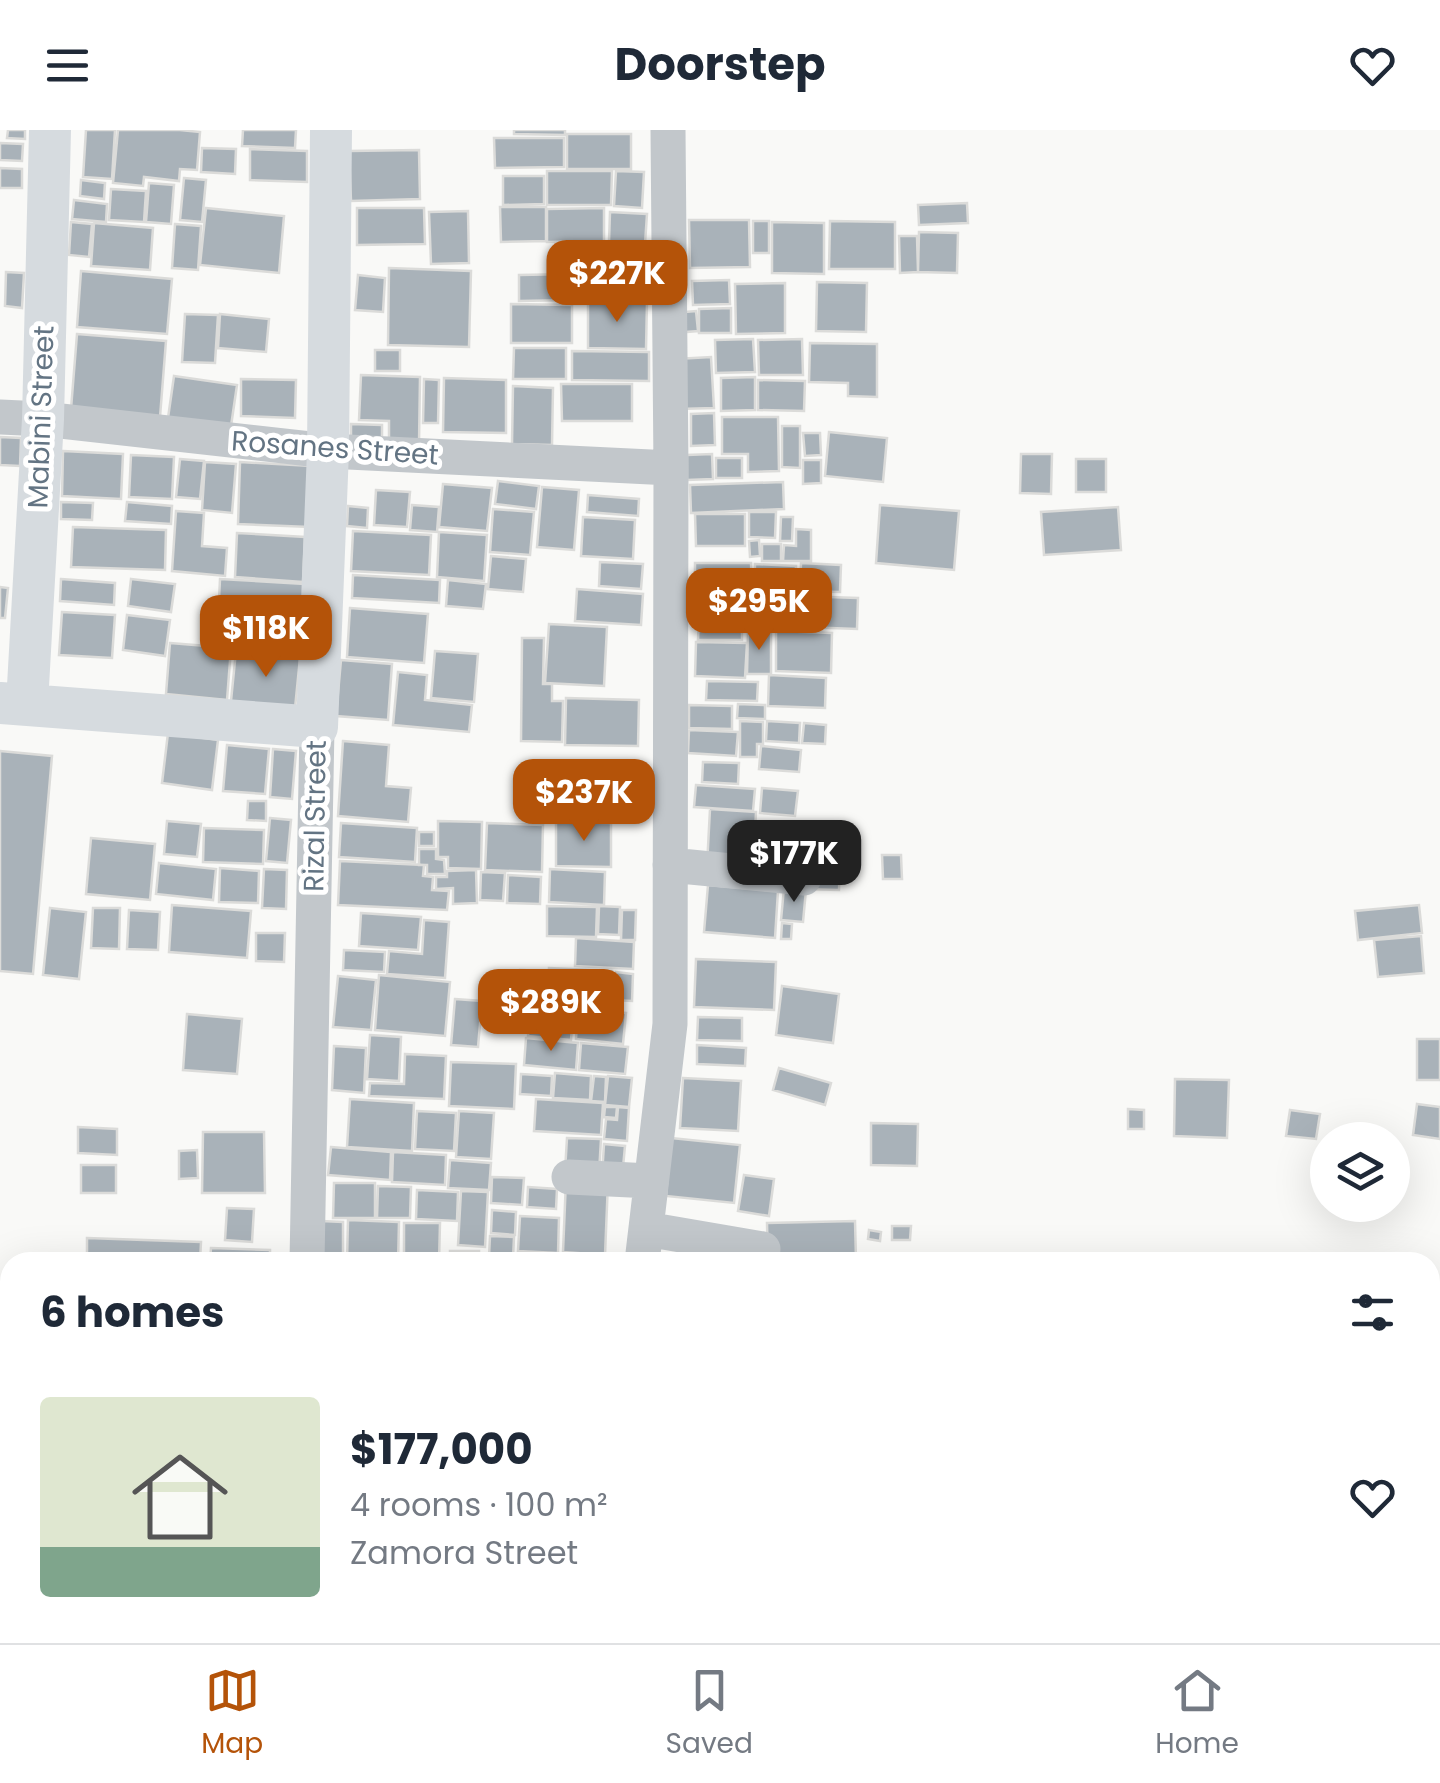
<!DOCTYPE html>
<meta charset="utf-8">
<style>
:root{--surface:#fff;--page:#f2f2f3;--text:#1f2937;--muted:#747a83;--line:#e0e1e3;--accent:#b45309}
body{margin:0;font-family:Poppins,sans-serif;background:var(--page);color:var(--text);height:100vh;display:flex;flex-direction:column;font-size:38px;white-space:nowrap}
*{box-sizing:border-box;margin:0}
p{font-size:32px;color:var(--muted)}
.icon{flex:none;width:55px;height:55px;fill:none;stroke:currentColor;stroke-width:2;stroke-linecap:round;stroke-linejoin:round}
.map{position:relative;flex:1;overflow:hidden}
.drawer{position:absolute;left:0px;top:1122px;width:1440px;height:392px;display:flex;flex-direction:column;background:var(--surface);border-radius:30px 30px 0 0;box-shadow:0 10px 40px #0002}
.drawer>*{flex:none}
.buttons{position:absolute;left:1310px;top:992px;display:grid;gap:20px}
.buttons a{display:grid;place-items:center;width:100px;height:100px;border-radius:50%;background:var(--surface);box-shadow:0 10px 40px #0002;font-size:50px}
.price{position:absolute;translate:-50% -85px;padding:0 22px;border-radius:20px;background:var(--accent);color:#fff;font-size:32px;line-height:65px;filter:drop-shadow(0 2px 5px #0008)}
.price::after{content:'';position:absolute;left:50%;top:60px;width:30px;height:22px;margin-left:-15px;background:inherit;clip-path:polygon(0 0,100% 0,50% 100%)}
.price.on{background:#222;color:#fff}
ul{padding:0;list-style:none}
li{display:flex;align-items:center;gap:30px;height:250px;padding:0 40px}
li+li{border-top:2px solid var(--line)}
li span{display:grid;place-items:center;flex:none;width:280px;height:200px;border-radius:10px;color:#555}
li>.icon{margin-inline-start:auto}
span .icon{width:120px;height:120px;fill:#fffc;stroke-width:1}
li b{font-size:42px}
h2{display:flex;justify-content:space-between;align-items:center;height:120px;padding:0 40px;font-size:42px}
header{display:flex;justify-content:space-between;align-items:center;height:130px;padding:0 40px;background:var(--surface);font-size:45px;font-weight:700}
.tab-bar{display:flex;justify-content:space-around;align-items:center;height:140px;border-top:2px solid var(--line);background:var(--surface);font-size:28px;color:var(--muted)}
.tab-bar a{display:grid;justify-items:center;gap:5px}
.tab-bar .on{color:var(--accent)}
.map>svg:first-child{display:block}
</style>
<header><svg class="icon" aria-label="menu" viewBox="0 0 24 24"><path d="M4 6h16M4 12h16M4 18h16"/></svg>Doorstep<svg class="icon" aria-label="heart" viewBox="0 0 24 24"><path d="M12 20l-8-8c-3-5 5-10 8-4 3-6 11-1 8 4z"/></svg></header>
<div class="map">
<svg width="1440" height="1513" viewBox="0 0 1440 1513">
<rect width="100%" height="100%" fill="#f9f9f7"/>
<path fill="#a9b2b9" stroke="#dbdbd9" stroke-width="2.5" d="M8,0H25V9L7,8Z
M86,0H115L112,49L83,47Z
M118,0H180L200,2L197,40L180,39L179,51L144,47L143,56L113,53Z
M243,0H296L295,18L242,16Z
M514,0H565V5L514,4Z
M567,4H631V39H567Z
M494,8H564V37L495,38Z
M0,13L23,14L22,31L0,30Z
M202,18L236,19L235,44L201,42Z
M250,19L307,21V52L250,50Z
M419,20L420,69L351,71L349,21Z
M0,38L22,39V58H0Z
M547,41H612L611,75H547Z
M616,41L644,42L642,78L614,76Z
M503,46H544V74L503,75Z
M184,48L206,50L202,92L180,90Z
M81,50L105,53L104,69L80,66Z
M149,53L174,55L171,94L146,92Z
M111,59L146,61L144,92L109,90Z
M74,70L107,74L106,92L72,89Z
M967,73L968,93L919,95L918,75Z
M500,77H546V111L501,112Z
M206,78L284,86L279,143L200,135Z
M357,78H424L425,114L357,115Z
M604,78V111L547,112V79Z
M468,81L469,133L431,134L429,82Z
M610,82L647,84L645,114L609,112Z
M689,90H749L750,137L690,138Z
M753,91H769V123H753Z
M830,91L895,92V139H829Z
M71,92L92,94L89,127L69,125Z
M772,92L824,93V144L772,143Z
M94,93L153,98L150,140L91,136Z
M175,94L201,96L198,140L172,138Z
M919,102L958,103L957,143L918,142Z
M899,106H917L918,142L900,143Z
M629,120V160H578L577,121Z
M389,138L471,141L469,217L388,215Z
M81,141L172,149L167,204L77,197Z
M6,142L24,143L22,178L5,176Z
M572,144V170L519,171V145Z
M358,145L385,148L383,182L355,180Z
M729,150L730,174L693,175L692,151Z
M817,152L867,153L866,202L816,201Z
M785,153V203L736,204L735,154Z
M588,171L647,172L646,219L588,218Z
M511,174L572,175V213H511Z
M731,178V203H699V179Z
M696,181L698,201L673,203L685,182Z
M185,184L218,185L215,233L182,232Z
M220,184L269,189L266,222L218,218Z
M77,204L166,211L160,287L71,279Z
M753,209L755,242L716,243L715,210Z
M802,209L803,245H759L758,210Z
M810,213L877,214V267L848,266V253L809,252Z
M514,218H566V249H513Z
M375,220H400V241H375Z
M572,221L649,222V251L572,250Z
M711,227L714,278L678,279L676,229Z
M361,245L420,247L419,314L389,313V291L359,290Z
M174,246L237,255L231,296L168,288Z
M755,247V280L721,281V248Z
M444,248L506,250V303L443,302Z
M241,249L296,250L295,288L241,286Z
M424,249L439,250L438,293H423Z
M758,250L805,251L804,281L758,280Z
M561,254H632V291H562Z
M513,256L553,258L552,315L512,314Z
M714,283L715,315L691,316V284Z
M722,287H778L779,341L748,342V324H722Z
M351,294L382,295V313L351,312Z
M782,296H800V338L782,337Z
M829,302L887,308L883,352L825,346Z
M803,303H820L821,325L805,326Z
M0,307L21,308L20,336L0,335Z
M63,321L123,324L121,369L62,366Z
M712,324L713,349L687,350V325Z
M1021,324H1052L1051,364L1020,363Z
M131,325L174,327L172,369L129,367Z
M716,328H742V348H716Z
M180,329L204,331L200,369L176,367Z
M1076,329H1106V362H1076Z
M803,330H821V353L803,354Z
M205,332L236,334L232,383L202,380Z
M240,332L312,336L310,397L238,394Z
M498,351L539,356L536,379L495,374Z
M783,352L784,379L691,383L690,355Z
M443,354L492,358L487,401L439,397Z
M542,357L579,360L574,420L537,417Z
M376,360L410,362L407,397L374,395Z
M588,365L639,369L638,386L587,382Z
M61,372L93,373L92,390L61,389Z
M127,372L172,376L171,394L125,391Z
M412,375L439,377L437,402L410,400Z
M880,375L959,381L954,440L876,433Z
M348,376L368,378L367,398L347,396Z
M1118,377L1121,420L1044,425L1041,382Z
M493,379L534,382L530,425L490,422Z
M176,381L204,383L202,416L227,418L225,446L172,441Z
M749,382H776L775,408L749,407Z
M695,384H745V416H696Z
M583,387L635,390L633,429L581,426Z
M781,387H793L792,411H780Z
M73,397L166,400L165,440L71,437Z
M796,399L811,400V431H783L784,415L796,416Z
M353,401L431,405L429,445L351,441Z
M439,402L487,405L484,451L437,447Z
M237,403L305,407L303,452L235,447Z
M759,410L760,426L750,427L749,411Z
M762,414H781V431H762Z
M491,426L526,429L523,462L488,459Z
M600,432L643,434L641,459L599,456Z
M695,433H751L752,466L735,467V479H695Z
M801,433L841,435L840,462L800,461Z
M755,434L796,436L795,471L754,469Z
M353,445L440,450L439,473L352,468Z
M61,449L115,453L114,475L60,471Z
M131,449L175,454L171,482L128,476Z
M220,449L305,454L302,517L217,512Z
M448,450L486,454L483,479L446,476Z
M0,457L8,458L5,488H0Z
M577,459L643,464L641,495L575,491Z
M797,466L858,468L857,499L776,496L777,475L797,476Z
M738,471H753V495H743V484H737Z
M755,474H774V497L755,496Z
M350,478L428,484L424,533L347,527Z
M62,482L115,485L112,528L59,525Z
M127,485L170,490L165,526L123,520Z
M699,486L742,487V510H698Z
M549,494L607,497L604,556L545,553Z
M776,501L832,503L831,543L776,541Z
M748,502H771V544H747Z
M522,508H544L543,554H552V571H563L562,612L521,611Z
M696,512L747,513L745,548L695,546Z
M170,513L231,518L227,570L166,564Z
M236,521L300,528L295,578L231,571Z
M435,521L478,524L474,572L431,568Z
M341,530L392,534L388,590L336,586Z
M398,542L427,545L425,570L472,575L469,602L393,595Z
M769,545L826,548L825,578L768,576Z
M707,551L758,552L757,571L706,570Z
M566,568L639,570L638,616L565,615Z
M738,574L765,575V589L737,588Z
M689,575L732,576V599L689,598Z
M740,591L763,592V614H757V627H740Z
M767,591L800,593L799,613L766,611Z
M804,593L826,595L825,614L802,613Z
M689,600L738,602L736,626L688,623Z
M168,603L218,610L212,660L162,653Z
M343,611L389,615L386,656L411,658L408,692L338,686Z
M227,615L269,619L265,664L223,661Z
M761,616L801,620L799,642L759,639Z
M273,619L296,621L292,669L270,667Z
M0,621L52,626L33,844L0,841Z
M703,632L739,633L738,654L702,652Z
M696,655L755,659L753,681L694,677Z
M762,658L798,661L795,686L760,683Z
M248,671H266V691L247,690Z
M710,679L756,682L753,738L707,736Z
M270,688L291,690L287,733L266,731Z
M167,691L201,694L197,727L164,724Z
M438,691L482,692L481,739L448,738V727H438Z
M556,692L611,693V737L556,736Z
M759,692L797,695L794,741L757,739Z
M341,693L417,698L415,732L339,727Z
M487,693L543,695L542,742L485,740Z
M204,698L264,700L263,734L203,732Z
M419,702H434V716H419Z
M801,702L840,703V731L801,730Z
M91,708L155,714L150,770L86,764Z
M419,719H436V729L444,730L445,744H427V735H419Z
M882,725H901L902,749H883Z
M340,731L424,735L423,746L433,747L432,760L449,761L447,780L338,775Z
M159,733L216,739L213,770L156,764Z
M801,733L840,734L839,760L801,759Z
M220,738L259,741L258,773L219,772Z
M264,739L287,740L286,779L262,778Z
M550,739L605,742L604,775L549,772Z
M476,740L477,773L453,774V758L436,759V747H447V741Z
M481,742L505,743L503,771L480,770Z
M508,745L541,747L540,774L507,773Z
M708,755L778,761L775,808L704,802Z
M784,758L806,760L803,792L781,790Z
M172,775L251,781L247,828L169,822Z
M1419,775L1422,803L1358,810L1355,781Z
M547,776L597,777L596,807L547,806Z
M599,776L620,777L619,805L598,804Z
M50,778L86,782L79,849L43,845Z
M93,778H120L119,819L91,818Z
M129,780L160,782L158,820L127,819Z
M622,780H636L635,810H621Z
M361,783L421,787L418,820L359,816Z
M424,790L449,792L445,848L387,844L389,821L422,824Z
M782,793L792,794L791,809H781Z
M256,803H285L284,832L256,831Z
M1421,806L1424,843L1378,847L1374,810Z
M576,808L634,812L633,839L575,836Z
M344,820L385,822L384,842L343,840Z
M696,829L776,832L774,880L694,877Z
M549,838L612,841L611,869L548,866Z
M520,840L546,841L545,867L573,868L572,878L532,876L533,858H519Z
M616,842L633,844L632,871L613,870Z
M379,845L450,852L445,906L375,900Z
M338,846L376,850L371,900L333,897Z
M782,856L839,864L833,913L776,905Z
M455,869L482,871L478,917L451,915Z
M578,879L626,883L623,914L576,909Z
M530,880L573,884L571,910L528,906Z
M187,884L242,889L237,944L183,940Z
M698,887L742,888V911L697,910Z
M370,905L401,907L399,951L367,949Z
M526,908L578,913L576,940L524,935Z
M1417,909H1440V950H1417Z
M581,913L628,917L625,944L579,940Z
M697,915L746,918L745,936L697,934Z
M334,916L366,918L364,963L332,960Z
M405,924L446,926L444,969L369,966L370,953L404,954Z
M451,932L516,934L514,979L449,976Z
M779,938L831,953L825,975L773,960Z
M555,943L591,946L590,970L553,968Z
M521,944L552,946L551,966L520,964Z
M594,946L606,947L605,972L591,971Z
M608,946L632,948L629,977L605,975Z
M683,948L741,951L738,1001L680,998Z
M1175,949L1229,950L1227,1008L1174,1006Z
M350,969L414,973L412,1021L347,1017Z
M536,969L603,973L601,1005L534,1001Z
M1417,974L1440,977V1009L1413,1005Z
M605,977H617L616,988L604,987Z
M618,977L629,978L627,1011L604,1009L606,989L617,990Z
M1128,979L1144,980V999H1128Z
M1290,980L1320,984L1316,1009L1286,1006Z
M417,981L456,983L454,1021L415,1019Z
M459,981L494,983L491,1029L456,1027Z
M871,993L918,994L917,1036L871,1035Z
M78,997L117,999V1025L78,1023Z
M203,1002H264L265,1063H202Z
M567,1008L601,1009L599,1043L565,1041Z
M671,1008L740,1015L734,1073L666,1066Z
M604,1014L625,1016L622,1048L602,1046Z
M331,1017L391,1022L390,1050L328,1045Z
M197,1020L198,1048L179,1049V1021Z
M393,1022L446,1025L445,1055L392,1052Z
M450,1030L491,1033L489,1060L448,1058Z
M81,1035H116V1063H81Z
M744,1045L774,1049L769,1086L738,1081Z
M492,1047L524,1048L522,1075L491,1073Z
M566,1050L608,1052L605,1125L563,1122Z
M334,1053H375V1088H333Z
M378,1056L411,1057L410,1088H377Z
M528,1057L557,1059L556,1079L527,1077Z
M417,1060L458,1062L457,1091L416,1089Z
M461,1061L488,1062L485,1117L458,1115Z
M227,1078L254,1079L252,1112L225,1110Z
M492,1080L516,1082L515,1105L491,1103Z
M520,1086L559,1088L558,1123L518,1121Z
M348,1090L399,1092L398,1132H347Z
M321,1091L343,1092V1132H321Z
M855,1091L856,1130L768,1132L767,1093Z
M404,1093H440L439,1132H404Z
M892,1096H911L910,1110H892Z
M869,1100L881,1102L880,1111L868,1109Z
M490,1106L514,1107L513,1128L489,1127Z
M87,1108L201,1112L200,1132H87Z
M211,1118L270,1120V1132H210Z
M689,1118L729,1122L728,1132H688Z
M450,1121H479V1132H450Z
M63,1505H159L169,1506L168,1513H63Z
M182,1505H252L251,1513H182Z
M325,1505H401L400,1513H325Z
M414,1505H453V1513H414Z
M459,1505H493V1513H459Z
M501,1505H599V1511L501,1507Z
M836,1505H867V1513L836,1511Z
M900,1505H945L943,1513H899Z
M949,1505H990L989,1513L949,1510Z
M997,1505H1044L1043,1512Z
M1053,1505H1094L1093,1513L1052,1512Z
M1100,1505H1144L1143,1513L1099,1510Z
M1149,1505H1193V1513H1149Z"/>
<g fill="none" stroke-linecap="round" stroke-linejoin="round">
<path stroke="#c2c7cb" stroke-width="35" d="M0,287L43,289L328,321L671,338
M670,735L804,748
M569,1047L651,1051
M646,1099L763,1119
M307,1132L317,597
M642,1132L670,894L671,338L668,0
M1430,1496L1440,1500
M304,1505V1513
M615,1513V1505
M1325,1513L1326,1505"/>
<path stroke="#d6dbdf" stroke-width="42" d="M0,573L317,597L328,321L331,0
M27,574L43,289L50,0"/>
</g>
<g text-anchor="middle" dominant-baseline="central" stroke-width="10" stroke-linejoin="round" paint-order="stroke">
<g font-size="28" fill="#637483" stroke="#fff">
<text transform="translate(41 287) rotate(-88)">Mabini Street</text>
<text transform="translate(335 318) rotate(4)">Rosanes Street</text>
<text transform="translate(315 686) rotate(-89)">Rizal Street</text>
</g>
</g>
</svg>
<div class="buttons">
<a><svg class="icon" aria-label="layers" viewBox="0 0 24 24"><path d="M12 4l9 5-9 5-9-5zM3 14l9 5 9-5"/></svg></a>
</div>
<b class="price" style="left:617px;top:195px">$227K</b>
<b class="price" style="left:759px;top:523px">$295K</b>
<b class="price" style="left:266px;top:550px">$118K</b>
<b class="price" style="left:584px;top:714px">$237K</b>
<b class="price on" style="left:794px;top:775px">$177K</b>
<b class="price" style="left:551px;top:924px">$289K</b>
<section class="drawer">
<h2>6 homes<svg class="icon" aria-label="filters" viewBox="0 0 24 24"><path d="M4 7h16M4 17h16"/><circle cx="9" cy="7" r="2"/><circle cx="15" cy="17" r="2"/></svg></h2>
<ul>
<li><span style="background:linear-gradient(#dfe7d0 75%,#7fa58c 0)"><svg class="icon" aria-label="home" viewBox="0 0 24 24"><path d="M3 11l9-7 9 7M6 9v11h12V9"/></svg></span><div><b>$177,000</b><p>4 rooms · 100 m²</p><p>Zamora Street</p></div><svg class="icon" aria-label="heart" viewBox="0 0 24 24"><path d="M12 20l-8-8c-3-5 5-10 8-4 3-6 11-1 8 4z"/></svg></li>
</ul>
</section>
</div>
<nav class="tab-bar">
<a class="on"><svg class="icon" aria-label="map" viewBox="0 0 24 24"><path d="M3 6l6-2 6 2 6-2v14l-6 2-6-2-6 2zM9 4v14M15 6v14"/></svg>Map</a>
<a><svg class="icon" aria-label="saved" viewBox="0 0 24 24"><path d="M7 4h10v16l-5-4-5 4z"/></svg>Saved</a>
<a><svg class="icon" aria-label="home" viewBox="0 0 24 24"><path d="M3 11l9-7 9 7M6 9v11h12V9"/></svg>Home</a>
</nav>
